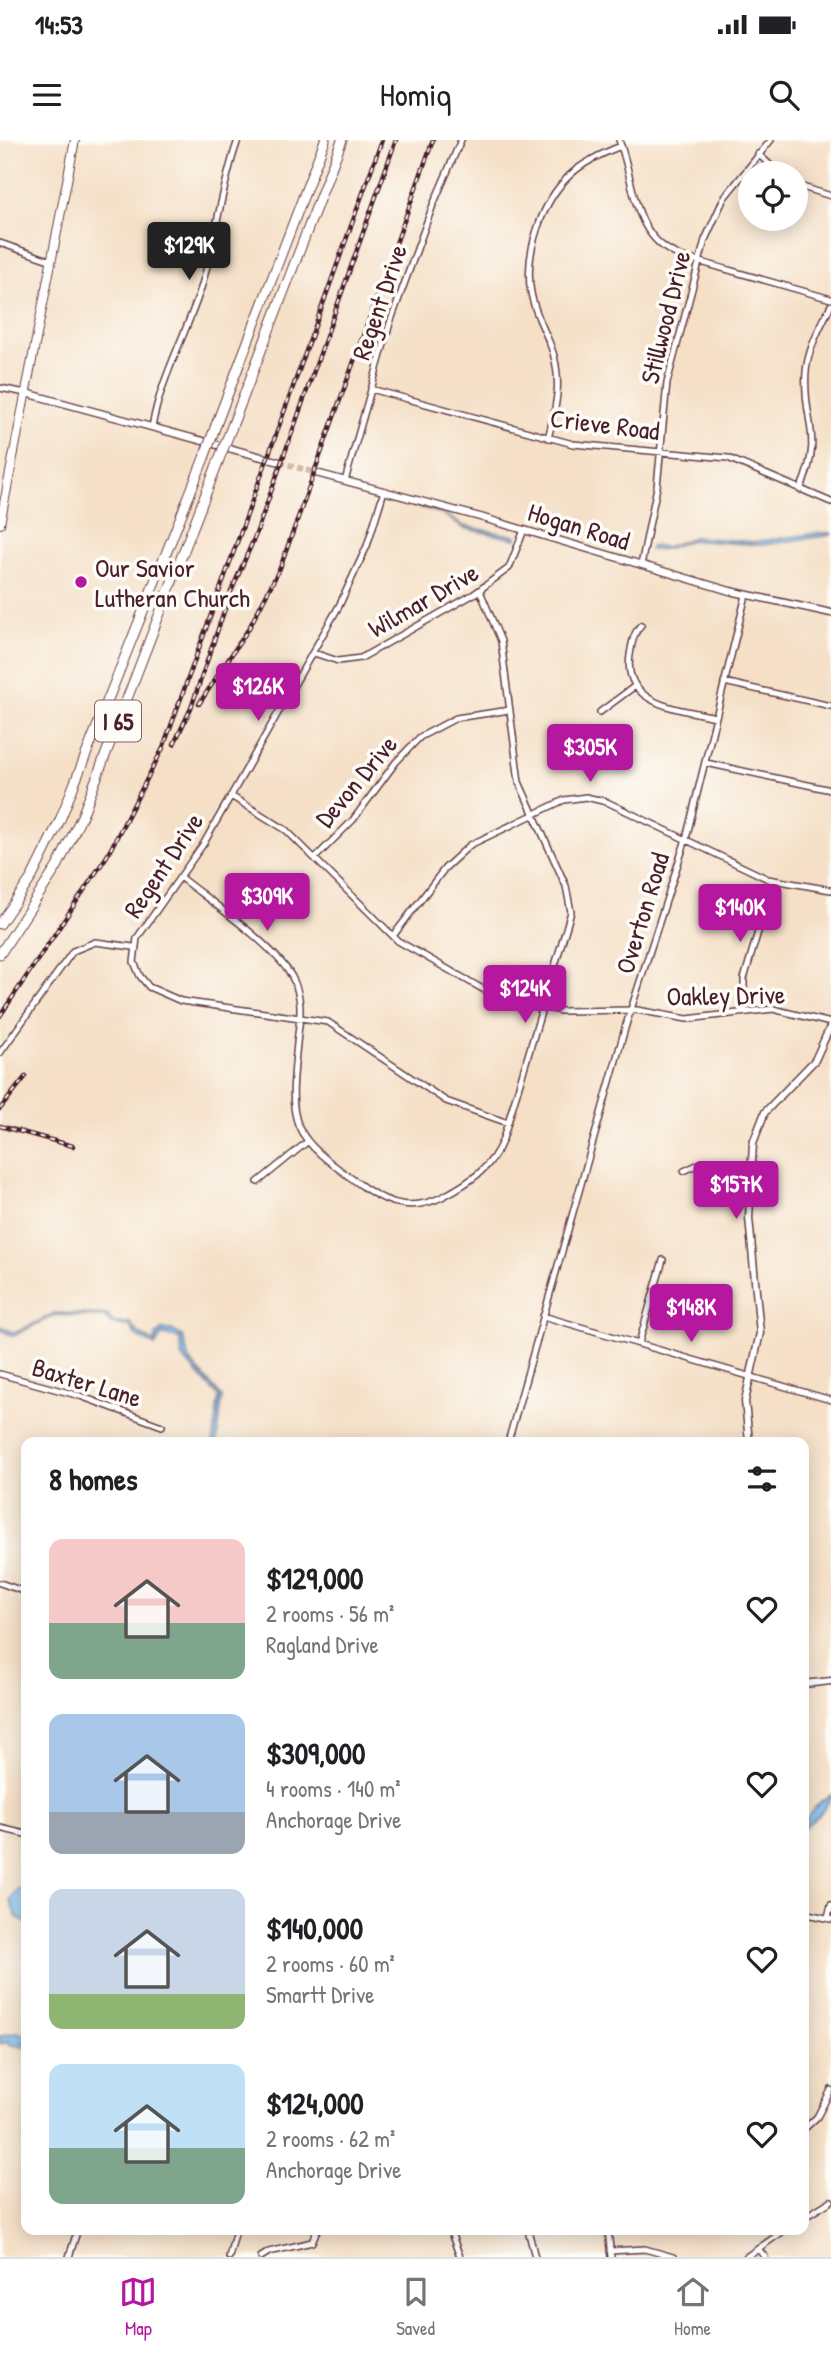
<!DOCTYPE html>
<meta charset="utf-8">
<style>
:root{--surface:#fff;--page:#f6f6f6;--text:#202124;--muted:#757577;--line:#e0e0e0;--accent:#b5179e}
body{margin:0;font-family:"Patrick Hand",sans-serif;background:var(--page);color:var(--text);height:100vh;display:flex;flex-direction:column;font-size:26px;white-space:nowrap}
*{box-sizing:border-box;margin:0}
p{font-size:23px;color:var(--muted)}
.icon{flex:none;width:38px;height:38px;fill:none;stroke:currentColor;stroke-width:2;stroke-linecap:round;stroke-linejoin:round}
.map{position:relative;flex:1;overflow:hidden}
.side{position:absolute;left:21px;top:1297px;width:788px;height:798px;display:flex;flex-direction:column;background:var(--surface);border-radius:14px;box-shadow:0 4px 18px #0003}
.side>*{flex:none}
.buttons{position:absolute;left:738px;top:21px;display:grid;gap:14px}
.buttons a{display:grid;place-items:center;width:70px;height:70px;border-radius:50%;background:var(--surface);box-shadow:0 4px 18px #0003;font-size:35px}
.price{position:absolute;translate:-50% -60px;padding:0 16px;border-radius:7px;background:var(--accent);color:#fff;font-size:23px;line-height:46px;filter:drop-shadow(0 2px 4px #0008)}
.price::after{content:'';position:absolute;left:50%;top:42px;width:21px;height:16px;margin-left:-10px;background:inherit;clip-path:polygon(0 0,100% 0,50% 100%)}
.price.selected{background:#222;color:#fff}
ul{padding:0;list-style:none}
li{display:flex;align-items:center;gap:21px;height:175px;padding:0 28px}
li span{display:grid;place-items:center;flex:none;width:196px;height:140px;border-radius:14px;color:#555}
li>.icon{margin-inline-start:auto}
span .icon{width:84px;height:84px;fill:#fffc;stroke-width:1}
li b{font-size:30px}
h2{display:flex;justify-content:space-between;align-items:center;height:84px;padding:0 28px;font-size:30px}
.status{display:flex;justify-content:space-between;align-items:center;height:49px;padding:0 35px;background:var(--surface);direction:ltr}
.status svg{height:19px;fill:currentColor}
header{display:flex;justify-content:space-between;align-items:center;height:91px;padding:0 28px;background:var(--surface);font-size:32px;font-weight:600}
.menu{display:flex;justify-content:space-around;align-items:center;height:98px;border-top:2px solid var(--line);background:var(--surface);font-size:19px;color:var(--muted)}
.menu a{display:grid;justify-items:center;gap:4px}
.menu .selected{color:var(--accent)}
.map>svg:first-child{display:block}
</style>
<div class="status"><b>14:53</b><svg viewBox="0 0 49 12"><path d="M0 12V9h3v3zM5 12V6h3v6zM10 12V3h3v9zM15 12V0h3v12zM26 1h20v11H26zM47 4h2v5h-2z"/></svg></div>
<header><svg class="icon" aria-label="menu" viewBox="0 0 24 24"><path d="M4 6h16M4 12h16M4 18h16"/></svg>Homiq<svg class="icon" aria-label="search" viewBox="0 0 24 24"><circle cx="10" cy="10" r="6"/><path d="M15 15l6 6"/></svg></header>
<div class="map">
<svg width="831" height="2117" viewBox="0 0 831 2117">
<rect width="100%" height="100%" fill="#fdfcf7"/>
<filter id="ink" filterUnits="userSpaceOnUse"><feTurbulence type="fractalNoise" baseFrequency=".0143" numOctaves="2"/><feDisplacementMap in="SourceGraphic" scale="14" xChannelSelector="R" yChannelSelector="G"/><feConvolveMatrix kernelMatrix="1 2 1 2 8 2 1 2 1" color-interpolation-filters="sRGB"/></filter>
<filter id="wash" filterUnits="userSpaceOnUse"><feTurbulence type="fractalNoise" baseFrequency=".00686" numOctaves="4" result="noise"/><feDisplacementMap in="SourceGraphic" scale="28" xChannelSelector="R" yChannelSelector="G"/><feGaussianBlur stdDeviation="1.57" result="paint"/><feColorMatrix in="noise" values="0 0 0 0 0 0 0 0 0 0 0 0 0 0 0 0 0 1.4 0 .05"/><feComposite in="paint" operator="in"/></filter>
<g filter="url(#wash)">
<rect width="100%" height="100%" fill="#f5e0c7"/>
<path fill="#75bced" stroke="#606e8c" stroke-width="2" d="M388,358L439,371L463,386L516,396V399L463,388L443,374Z
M820,393H831V395L762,405L690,400L666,409L650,410L651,406L666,407L694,397L754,402Z
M55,1173L107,1175L114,1183H130L137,1192L155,1203L156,1196L161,1190H171L183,1197L189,1220L222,1257L217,1302H213L219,1257L183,1218L180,1199L162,1194L155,1206L136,1196L130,1186L111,1184L105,1177L54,1175L13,1196L0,1189V1186L15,1193Z
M831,1655C828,1667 814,1680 803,1688C805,1676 820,1660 831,1655Z
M26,1747V1783L16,1776L10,1760L18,1749Z
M16,1892L26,1895V1902L19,1901L26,1903V1908L9,1904V1901L0,1904V1896Z"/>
</g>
<g filter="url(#ink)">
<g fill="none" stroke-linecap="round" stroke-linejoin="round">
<path stroke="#d3b9a8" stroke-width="6" stroke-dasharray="6 3" stroke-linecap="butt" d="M280,322L316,333"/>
<g stroke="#643c42" stroke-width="8">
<path id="minor" d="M619,0C636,44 631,99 683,117L831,159
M758,14L779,33
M796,45L831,56
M0,103L52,121
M0,248L26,253
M371,249L573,304L728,318L831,362
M152,287C161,237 187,193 202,145C216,97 221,48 238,0
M548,298C557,265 563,237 550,204C543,187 534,171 531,153C524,115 541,62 570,35C585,21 603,13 621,6
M345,341L390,183L433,65L461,0
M800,350C825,294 802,282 806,232C808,208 821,186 831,165
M384,351L367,406L339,466L204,703L137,798L134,822L140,836L149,847L181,861L328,882L446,961L508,983
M641,425L657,347L667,243L705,100L724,58L771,0
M641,485C633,493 632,504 630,515C622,566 680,569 716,577
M314,513L338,521L361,518L474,454L509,428L524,390
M724,542L831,566
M600,572L635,546
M706,623L831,650
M231,656L286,690L398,801L495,856L561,871L637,870L687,879L773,869L831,883
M315,718L353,680L396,622L420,597L456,578L510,570
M181,738C211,762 274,805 292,837C302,856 301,873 298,894C288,988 287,993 365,1048C391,1066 415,1071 444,1056C470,1042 492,1028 503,999L571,772L566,746L519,642L501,501L480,451
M393,796L445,728L470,705L564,660L586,657L607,662L768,739L831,750
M744,870V839L773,741
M0,913L73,811L95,802L133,807
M684,1031L699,1024L750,1027
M258,1042L307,1002
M543,1176L831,1260
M639,1203L663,1120
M0,1234L80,1256L162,1286
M508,1302L626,885L686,699L746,455
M0,1443L26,1452
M0,1688L25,1694
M803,1773L831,1779
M828,1778L831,1765
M803,1990L817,1977L831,1950
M803,2078L831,2061
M367,2090H368
M450,2090L460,2117
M528,2090L535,2117
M608,2090L611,2117
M758,2109L765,2117
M610,2111L645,2109L673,2117
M69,2117L76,2095
M229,2117L236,2090
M261,2117L269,2112L312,2102L317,2090
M746,2117L785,2090"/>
</g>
<g stroke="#643c42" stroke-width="9">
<path id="tertiary" d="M26,253L280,322
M316,333L480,377L730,451L831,473
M749,1302L745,1261L760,1193L749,1078L753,1003L765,972L815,920L831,885
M803,1544L831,1541"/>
</g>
<g stroke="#643c42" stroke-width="10">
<path id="primary" d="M0,384L75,0"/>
</g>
<g stroke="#643c42" stroke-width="11">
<path id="motorway" d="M216,285L325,0
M231,289L342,0
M0,784L32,737L60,680L204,318
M0,814L57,727L82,676L218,322"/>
</g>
<use href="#minor" stroke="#fff" stroke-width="5"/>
<use href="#tertiary" stroke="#fff" stroke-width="6"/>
<use href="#primary" stroke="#fff" stroke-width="8"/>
<use href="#motorway" stroke="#fff" stroke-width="9"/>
<g stroke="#4a1f2b" stroke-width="4.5">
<path id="rail" d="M199,564L249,488L280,428L433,0
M174,604L191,568L230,454L256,394L396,0
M0,876L107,716L163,608L382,0
M0,969L26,936
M0,986L73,1006"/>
</g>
<use href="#rail" stroke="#fdfcf7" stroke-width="2" stroke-dasharray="5" stroke-linecap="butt"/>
<g stroke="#643c42" stroke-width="11" stroke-linecap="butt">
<path id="motorway-bridge" d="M204,318L216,285
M218,322L231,289"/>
</g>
<use href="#motorway-bridge" stroke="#fff" stroke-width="9"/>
</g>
</g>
<circle fill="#b5179e" stroke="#fdfcf7" stroke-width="2.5" cx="81" cy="442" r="7"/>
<g text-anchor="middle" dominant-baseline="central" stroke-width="7" stroke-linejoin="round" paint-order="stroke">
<rect fill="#fdfcf7" stroke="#806168" stroke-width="2" x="95" y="560.5" width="46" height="41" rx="5"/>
<g font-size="24" font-weight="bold" fill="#4a1f2b">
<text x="118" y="581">I 65</text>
</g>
<g font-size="26" fill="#4a1f2b" stroke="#fdfcf7">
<text transform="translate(379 162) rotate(-71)">Regent Drive</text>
<text transform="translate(665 177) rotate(-76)">Stillwood Drive</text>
<text transform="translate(605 284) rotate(7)">Crieve Road</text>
<text transform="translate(579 386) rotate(17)">Hogan Road</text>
<text transform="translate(423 460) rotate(-30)">Wilmar Drive</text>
<text transform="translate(356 641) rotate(-50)">Devon Drive</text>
<text transform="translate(163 725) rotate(-56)">Regent Drive</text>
<text transform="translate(642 773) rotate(-73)">Overton Road</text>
<text transform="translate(726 855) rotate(-1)">Oakley Drive</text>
<text transform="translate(87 1242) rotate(17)">Baxter Lane</text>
</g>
<g font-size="26" fill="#4a1f2b" stroke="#fdfcf7" text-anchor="start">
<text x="95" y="427">Our Savior<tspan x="95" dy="30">Lutheran Church</tspan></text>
</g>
</g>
</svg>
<div class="buttons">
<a><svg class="icon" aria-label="locate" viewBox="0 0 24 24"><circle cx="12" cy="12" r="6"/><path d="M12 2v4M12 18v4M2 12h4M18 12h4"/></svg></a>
</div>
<b class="price selected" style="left:189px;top:142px">$129K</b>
<b class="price" style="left:258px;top:583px">$126K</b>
<b class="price" style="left:590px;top:644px">$305K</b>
<b class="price" style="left:267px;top:793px">$309K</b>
<b class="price" style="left:740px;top:804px">$140K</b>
<b class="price" style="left:525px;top:885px">$124K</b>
<b class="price" style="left:736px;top:1081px">$157K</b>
<b class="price" style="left:691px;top:1204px">$148K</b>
<section class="side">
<h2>8 homes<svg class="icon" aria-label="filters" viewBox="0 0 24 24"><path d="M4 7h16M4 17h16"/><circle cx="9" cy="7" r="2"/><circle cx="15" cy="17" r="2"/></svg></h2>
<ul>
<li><span style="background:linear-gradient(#f6c9c9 60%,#7fa58c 0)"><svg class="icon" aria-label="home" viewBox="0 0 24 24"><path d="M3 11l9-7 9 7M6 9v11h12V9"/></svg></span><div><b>$129,000</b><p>2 rooms · 56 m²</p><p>Ragland Drive</p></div><svg class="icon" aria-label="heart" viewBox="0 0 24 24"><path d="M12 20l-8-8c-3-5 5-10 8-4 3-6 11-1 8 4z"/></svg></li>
<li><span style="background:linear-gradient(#a9c7e8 70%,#9aa5b1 0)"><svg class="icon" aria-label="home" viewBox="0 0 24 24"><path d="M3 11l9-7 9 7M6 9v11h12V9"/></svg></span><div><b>$309,000</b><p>4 rooms · 140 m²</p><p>Anchorage Drive</p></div><svg class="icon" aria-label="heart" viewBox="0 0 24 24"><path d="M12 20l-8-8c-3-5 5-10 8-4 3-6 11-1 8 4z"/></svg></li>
<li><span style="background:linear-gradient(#c9d6e8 75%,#8fb573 0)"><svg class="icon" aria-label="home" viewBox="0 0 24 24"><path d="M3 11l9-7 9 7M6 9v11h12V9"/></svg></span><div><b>$140,000</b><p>2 rooms · 60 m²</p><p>Smartt Drive</p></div><svg class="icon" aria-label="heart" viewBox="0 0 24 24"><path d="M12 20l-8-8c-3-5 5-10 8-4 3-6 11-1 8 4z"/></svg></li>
<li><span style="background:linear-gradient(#bfe0f5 60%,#7fa58c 0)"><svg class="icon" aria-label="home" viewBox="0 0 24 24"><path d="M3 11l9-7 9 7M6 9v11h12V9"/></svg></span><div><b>$124,000</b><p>2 rooms · 62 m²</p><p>Anchorage Drive</p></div><svg class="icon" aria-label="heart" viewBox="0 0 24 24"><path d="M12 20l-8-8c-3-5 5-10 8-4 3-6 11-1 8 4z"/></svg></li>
</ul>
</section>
</div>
<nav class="menu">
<a class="selected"><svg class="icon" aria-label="map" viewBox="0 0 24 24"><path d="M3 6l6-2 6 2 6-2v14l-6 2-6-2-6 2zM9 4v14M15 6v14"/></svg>Map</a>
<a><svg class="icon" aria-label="saved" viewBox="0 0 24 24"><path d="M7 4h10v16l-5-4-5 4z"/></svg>Saved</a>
<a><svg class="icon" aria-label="home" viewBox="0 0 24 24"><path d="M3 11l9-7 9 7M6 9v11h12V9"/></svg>Home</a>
</nav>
